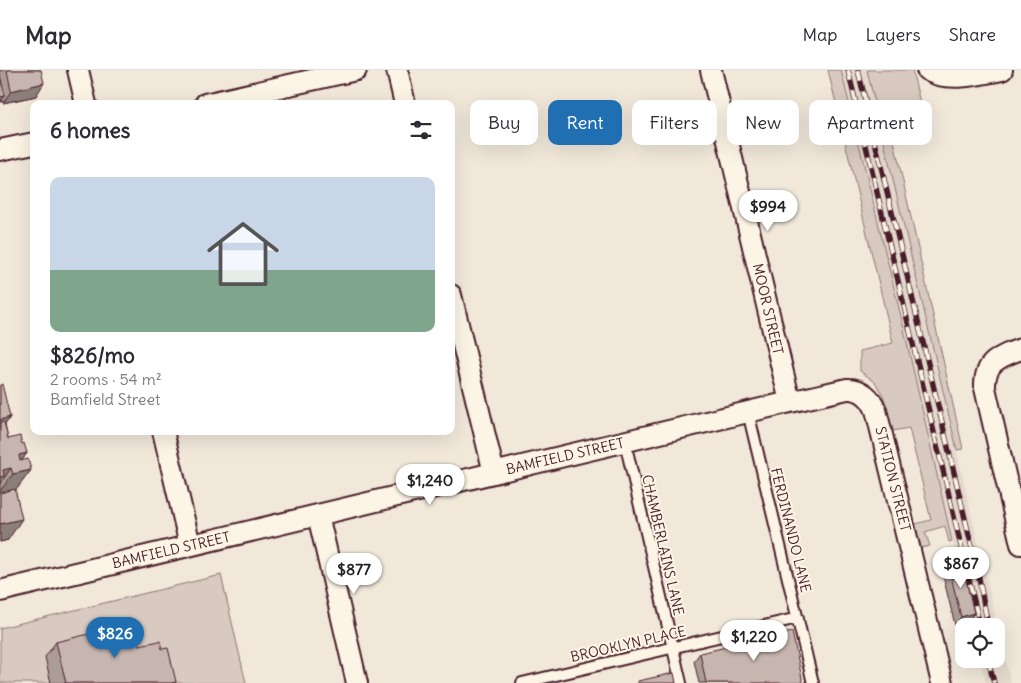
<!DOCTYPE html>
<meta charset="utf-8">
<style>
:root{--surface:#fff;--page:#f7f7f7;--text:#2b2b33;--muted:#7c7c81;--line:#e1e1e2;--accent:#1f6fb2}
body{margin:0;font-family:Delius,sans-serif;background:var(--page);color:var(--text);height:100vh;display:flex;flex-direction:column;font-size:19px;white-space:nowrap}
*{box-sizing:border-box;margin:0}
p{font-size:16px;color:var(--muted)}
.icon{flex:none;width:28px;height:28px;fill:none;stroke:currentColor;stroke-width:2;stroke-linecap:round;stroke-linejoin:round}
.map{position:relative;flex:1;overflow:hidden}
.sheet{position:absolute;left:30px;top:30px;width:425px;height:335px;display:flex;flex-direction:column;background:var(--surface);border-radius:10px;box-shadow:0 5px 20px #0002}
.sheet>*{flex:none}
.top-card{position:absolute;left:470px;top:30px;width:475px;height:45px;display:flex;gap:10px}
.buttons{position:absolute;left:955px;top:548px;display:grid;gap:10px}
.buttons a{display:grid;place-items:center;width:50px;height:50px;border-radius:10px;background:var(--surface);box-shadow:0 5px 20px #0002;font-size:25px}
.price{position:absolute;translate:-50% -42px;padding:0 11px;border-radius:18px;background:#fff;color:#222;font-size:16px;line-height:32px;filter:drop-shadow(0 1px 2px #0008)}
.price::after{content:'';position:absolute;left:50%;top:30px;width:15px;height:11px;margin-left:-8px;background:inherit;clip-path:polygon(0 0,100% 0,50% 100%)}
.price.on{background:var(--accent);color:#fff}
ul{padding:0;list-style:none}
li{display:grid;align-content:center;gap:10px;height:265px;padding:0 20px}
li+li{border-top:1px solid var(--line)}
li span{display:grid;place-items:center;height:155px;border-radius:10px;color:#555}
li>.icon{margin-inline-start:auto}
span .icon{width:90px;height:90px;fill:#fffc;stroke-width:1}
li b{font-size:21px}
h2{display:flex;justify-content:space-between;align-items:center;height:60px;padding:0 20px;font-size:21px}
.pill{padding:0 18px;border-radius:10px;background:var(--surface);box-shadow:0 5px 20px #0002;font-size:18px;line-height:45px}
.pill.on{background:var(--accent);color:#fff}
header{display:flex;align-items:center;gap:30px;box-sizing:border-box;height:70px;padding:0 25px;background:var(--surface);border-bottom:1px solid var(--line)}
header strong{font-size:24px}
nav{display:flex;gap:28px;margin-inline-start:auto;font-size:18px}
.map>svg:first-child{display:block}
</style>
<header>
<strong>Map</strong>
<nav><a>Map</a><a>Layers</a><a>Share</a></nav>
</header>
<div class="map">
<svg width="1021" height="613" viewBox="0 0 1021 613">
<rect width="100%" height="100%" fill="#f1e8da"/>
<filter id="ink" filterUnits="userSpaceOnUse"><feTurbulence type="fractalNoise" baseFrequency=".02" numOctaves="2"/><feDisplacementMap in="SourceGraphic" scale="10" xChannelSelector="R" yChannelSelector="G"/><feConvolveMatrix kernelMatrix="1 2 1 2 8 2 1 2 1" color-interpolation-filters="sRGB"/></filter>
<g filter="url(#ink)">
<path fill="#e4d9cd" d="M841,0H867L1011,613H986L980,589H996V556H973L942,428L903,255Z"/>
<path fill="#d8cac0" stroke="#917476" d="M828,0H841L903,255L952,471L949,472L945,456L925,462L930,476L921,478L915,454L931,450L909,358L893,361L883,325L875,312L860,301V281L893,273Z
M867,0H912L922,41L889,49L963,379L957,380Z
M221,505L246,613H0V558Z"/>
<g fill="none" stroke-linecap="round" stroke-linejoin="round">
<g stroke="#4a1f2b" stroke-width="14">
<path id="lane" d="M748,342L813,613
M625,372L681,613
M522,613L798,548"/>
</g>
<g stroke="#4a1f2b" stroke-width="24">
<path id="street" d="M78,0L86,34
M397,0L405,34
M711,0L790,332
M927,0C947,13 980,4 1002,0
M205,34L356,0
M0,80L34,73
M451,225L494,403
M1021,279C999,287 984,292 985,318L1021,474
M163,361L190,475
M318,445L357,613
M0,521L790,332L847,319C861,318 871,328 876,340L942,613"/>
</g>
<use href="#lane" stroke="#fcf5e5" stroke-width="10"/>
<use href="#street" stroke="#fcf5e5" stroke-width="20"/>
<g stroke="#4a1f2b" stroke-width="5.5">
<path id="rail" d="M848,0L980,556
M858,0L978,503L988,556
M988,589L994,613"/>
</g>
<use href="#rail" stroke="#fcf5e5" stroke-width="4" stroke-dasharray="11" stroke-linecap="butt"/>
</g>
<path fill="#ab9d96" stroke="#4a1f2b" d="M0,0H41L36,26L3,33L2,30L0,33Z
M0,315L10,347L5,355L8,369L22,374L27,383L22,390L31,400L16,420L8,470L0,472Z
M948,494L974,543L968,552L955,555L942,502Z
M56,572L139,575L162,579L176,612L175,613H51L45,587Z
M700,583L803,613H699L694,591Z"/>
<path fill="#8b7f7a" stroke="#4a1f2b" d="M44,13L36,26L3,33L11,21Z
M5,26L0,33V27Z
M10,347L0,362V350Z
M27,383L13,403L11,398L0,414V404L3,400L19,385Z
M31,400L16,420L0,424V421L13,404Z
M22,449L8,470L0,472V454Z
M974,543L968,552L955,555L961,547Z"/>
<path fill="#c7b6af" stroke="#4a1f2b" d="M7,0H41L44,13L11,21Z
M0,5L5,26L0,27Z
M2,314L10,347L0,350V315Z
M4,352L8,369L20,366L22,374L24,373L27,383L19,385L20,391L28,389L31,400L13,404L11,398L3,400L4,406L0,407V353Z
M15,419L22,449L0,454V423Z
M961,490L974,543L961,547L948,494Z
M134,553L135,557L139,561L141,567L139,573V575L160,571L162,579L168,578L176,612L171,613H66L56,572Z
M792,562L803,613H706L700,583Z
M674,603L676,613H638V611Z"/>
</g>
<g text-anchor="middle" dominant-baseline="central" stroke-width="4" stroke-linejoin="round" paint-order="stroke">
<g font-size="14" fill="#4a1f2b" stroke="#fcf5e5">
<text transform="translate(768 239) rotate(77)">MOOR STREET</text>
<text transform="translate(565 386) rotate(-13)">BAMFIELD STREET</text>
<text transform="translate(893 409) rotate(76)">STATION STREET</text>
<text transform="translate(791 460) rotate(76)">FERDINANDO LANE</text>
<text transform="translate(663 475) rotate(77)">CHAMBERLAINS LANE</text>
<text transform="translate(171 480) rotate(-13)">BAMFIELD STREET</text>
<text transform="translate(628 574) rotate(-13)">BROOKLYN PLACE</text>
</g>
</g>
</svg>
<div class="buttons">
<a><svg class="icon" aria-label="locate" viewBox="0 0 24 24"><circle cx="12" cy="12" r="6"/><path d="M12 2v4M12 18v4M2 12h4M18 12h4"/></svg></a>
</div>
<b class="price" style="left:768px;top:162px">$994</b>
<b class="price" style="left:430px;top:436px">$1,240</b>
<b class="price" style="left:961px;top:519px">$867</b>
<b class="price" style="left:354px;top:525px">$877</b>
<b class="price on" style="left:115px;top:589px">$826</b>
<b class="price" style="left:754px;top:592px">$1,220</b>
<div class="top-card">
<a class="pill">Buy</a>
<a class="pill on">Rent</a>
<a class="pill">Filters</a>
<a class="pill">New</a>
<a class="pill">Apartment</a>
</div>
<section class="sheet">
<h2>6 homes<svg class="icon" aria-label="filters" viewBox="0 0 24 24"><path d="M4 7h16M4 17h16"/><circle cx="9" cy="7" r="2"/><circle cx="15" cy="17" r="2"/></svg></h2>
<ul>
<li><span style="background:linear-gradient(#c9d6e8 60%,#7fa58c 0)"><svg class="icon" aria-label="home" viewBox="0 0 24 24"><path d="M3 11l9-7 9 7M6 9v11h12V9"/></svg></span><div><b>$826/mo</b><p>2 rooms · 54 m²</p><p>Bamfield Street</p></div></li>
</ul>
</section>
</div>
